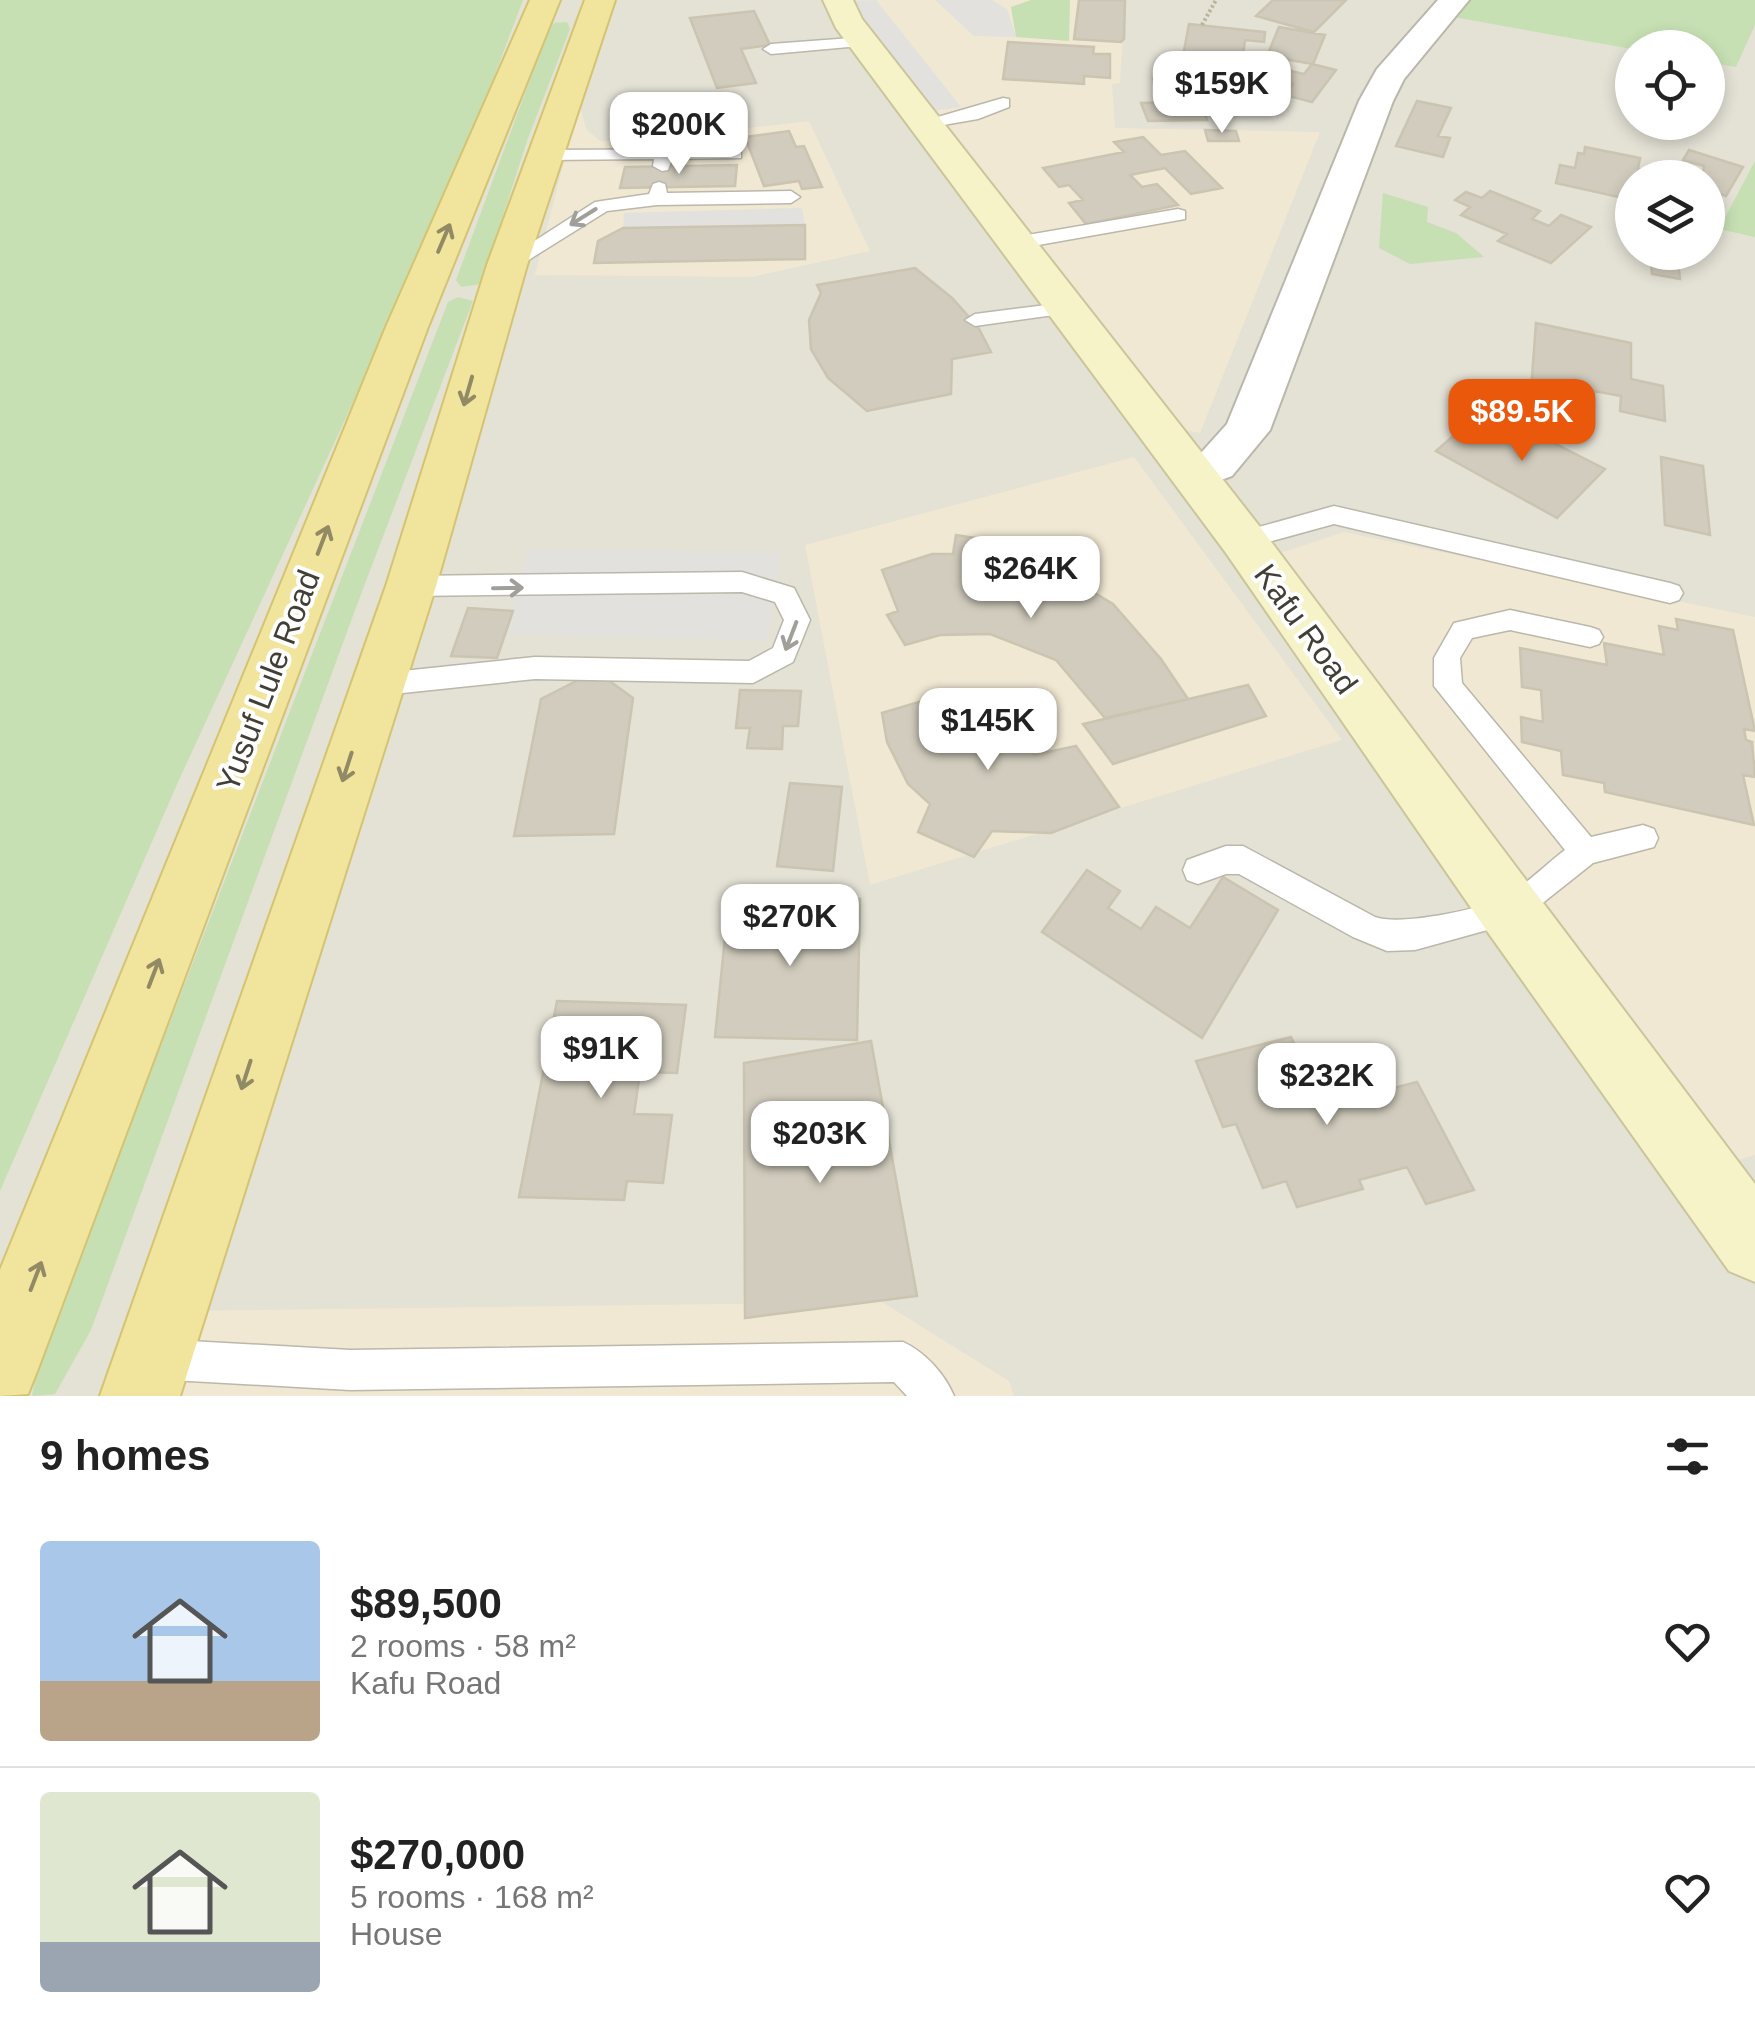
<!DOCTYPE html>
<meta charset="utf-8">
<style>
:root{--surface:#fff;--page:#f6f6f6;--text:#222;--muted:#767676;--line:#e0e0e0;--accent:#ea580c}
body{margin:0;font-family:Helvetica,sans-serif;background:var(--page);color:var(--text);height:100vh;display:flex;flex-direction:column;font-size:38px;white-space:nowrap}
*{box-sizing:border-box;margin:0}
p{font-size:32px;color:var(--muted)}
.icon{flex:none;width:55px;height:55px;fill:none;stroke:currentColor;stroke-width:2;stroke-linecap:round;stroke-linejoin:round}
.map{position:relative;height:1396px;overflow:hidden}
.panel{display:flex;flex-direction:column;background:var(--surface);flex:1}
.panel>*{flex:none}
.fabs{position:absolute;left:1615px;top:30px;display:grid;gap:20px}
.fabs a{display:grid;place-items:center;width:110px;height:110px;border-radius:50%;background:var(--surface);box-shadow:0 5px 15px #0003;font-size:50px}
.price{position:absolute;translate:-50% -85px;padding:0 22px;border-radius:20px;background:#fff;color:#222;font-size:32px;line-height:65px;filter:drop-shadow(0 2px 5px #0008)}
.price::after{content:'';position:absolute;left:50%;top:60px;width:30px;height:22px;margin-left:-15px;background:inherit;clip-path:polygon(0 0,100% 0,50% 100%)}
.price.active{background:var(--accent);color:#fff}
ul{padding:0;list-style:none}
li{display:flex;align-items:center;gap:30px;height:250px;padding:0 40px}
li+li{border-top:2px solid var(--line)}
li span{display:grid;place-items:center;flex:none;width:280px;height:200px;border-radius:10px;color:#555}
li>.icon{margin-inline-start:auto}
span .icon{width:120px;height:120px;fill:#fffc;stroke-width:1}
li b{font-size:42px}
h2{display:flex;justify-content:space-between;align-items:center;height:120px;padding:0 40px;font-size:42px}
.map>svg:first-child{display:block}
</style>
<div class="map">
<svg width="1755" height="1396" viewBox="0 0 1755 1396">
<rect width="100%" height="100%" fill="#f1efe6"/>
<path fill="#e4e1d5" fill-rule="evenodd" d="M0,0H1755V1396H0ZM1632,48H1708V122H1632ZM1632,178H1708V252H1632Z"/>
<path fill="#f0e8d3" d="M849,0H1125L1120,83L1112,84L1115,128L1320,132L1200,433L1166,426Z
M579,103L586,129L600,141L632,142L809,121L870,251L752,277L535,275Z
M1134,457L1342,740L870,885L805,545Z
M1344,532L1755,617V1155L1738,1160L1274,555Z
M882,1302L1009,1381L1014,1396H154L180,1311Z"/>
<path fill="#c6e0b3" d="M0,0H523L454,183L178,782L0,1191Z
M1031,0H1070L1069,41L1016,37L1011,7Z
M1463,0H1755V25L1736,67L1708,62V48L1632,49L1448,16Z
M567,22L570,29L527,141L481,284L461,287L456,280L548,31L554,23Z
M1755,161V237L1719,229Z
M1383,193L1428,207L1427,222L1456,233L1484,257L1410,264L1379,248Z
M458,297L473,301L358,602L91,1330L55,1394L32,1396L38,1364L448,302Z"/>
<path fill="#e2e1dd" d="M876,0L961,107L927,112L846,1Z
M935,0H992L1007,9L1016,37L974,36Z
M802,208L805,225L623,228L624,213Z
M528,549L781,552L767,640L504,634Z"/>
<path fill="#d1ccbd" stroke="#cac4b1" stroke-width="2.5" d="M1079,0H1125L1124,39L1121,42L1074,39Z
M1273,0H1346L1314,32L1256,16Z
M754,11L770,45L741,49L756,83L717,88L690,18Z
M1189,24L1265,32L1264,42L1245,40L1242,63L1183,56Z
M1279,27L1325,35L1313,64L1267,56Z
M1008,42L1094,47L1093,54H1110V78L1084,76V84L1003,79Z
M1312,64L1336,70L1312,102L1285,95L1293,84L1278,80L1286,70L1304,74Z
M1153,78L1173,79L1177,96L1156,95Z
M1217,101L1222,114H1205L1207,120L1148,121L1141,103Z
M1417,101L1451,108L1438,136L1450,138L1443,157L1396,146Z
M1205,130L1236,131L1239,141H1208Z
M789,131L796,147L804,146L822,187L802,189L799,181L764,186L745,137Z
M1143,137L1161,155L1185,151L1222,188L1191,194L1165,168L1130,175L1142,187L1157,184L1178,205L1086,224L1069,203L1083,200L1069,185L1059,187L1043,168L1124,152L1114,142Z
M1585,147L1640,158L1638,169L1678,178H1632V200L1556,183L1560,165L1575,168L1578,153L1584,154Z
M1689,150L1743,167L1726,196L1708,190V178H1702L1704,166L1683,160Z
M737,165L735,186L620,188L625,167Z
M1490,191L1540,211L1532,219L1549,226L1561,215L1591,227L1551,263L1498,241L1507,234L1461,215L1470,207L1455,200L1466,192L1482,198Z
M805,225V259L594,263L598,241L623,228Z
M1650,252H1677L1680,279L1652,274Z
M915,268L952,298L978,327L991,352L952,359L951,394L867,411L828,378L811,349L809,320L821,293L817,285Z
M1536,323L1631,343V379L1663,386L1665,421L1620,411L1621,396L1594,391V404L1531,390Z
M1478,414L1523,437L1530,431L1605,469L1557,518L1436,451Z
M1661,457L1703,466L1710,535L1665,525Z
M956,535L1008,543L1009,558L1058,571L1113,604L1161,659L1188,699L1105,718L1056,660L990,634L940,635L905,645L887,615L898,611L882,570L932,554H953Z
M468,608L513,611L497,658L451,656Z
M1676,619L1733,630L1755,731L1744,729L1746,740L1752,742L1755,777L1743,775L1754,825L1605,792L1604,783L1563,775L1561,751L1522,742L1521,717L1543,722L1541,690L1522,687L1520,648L1607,665L1604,643L1664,655L1659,626L1678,630Z
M596,671L633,698L614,834L514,836L541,699Z
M1248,685L1266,716L1113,764L1083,724Z
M740,690L801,691L798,726H783L782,749L747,748L750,728H736Z
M962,698L1009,704L1034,755L1076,746L1119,807L1051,833L992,831L974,857L918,832L930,804L908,784L887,742L882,713L929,699Z
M790,783L842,787L833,871L777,866Z
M1087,870L1120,891L1108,908L1141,929L1156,907L1190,928L1223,877L1278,910L1202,1038L1042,932Z
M729,897L860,899L857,1040L715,1037Z
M557,1001L686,1005L677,1073L640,1072L634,1114L672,1115L663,1183L627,1181L624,1200L519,1197Z
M1291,1037L1324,1106L1417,1082L1474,1190L1426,1204L1407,1167L1359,1180L1363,1189L1297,1207L1286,1181L1263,1188L1236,1124L1223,1127L1196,1061Z
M871,1041L917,1296L745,1318L744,1063Z"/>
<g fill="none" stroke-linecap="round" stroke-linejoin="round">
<g stroke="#bbb7aa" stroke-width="3">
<path id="service" d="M865,37L873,42L871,45L771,54L763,49L771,44Z
M1003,98L1009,99V107L978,119L926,128L917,123Z
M735,149L741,150V158L672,159L668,170L662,171L653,166L654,159L547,160L538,155L547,150Z
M659,182L665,184L667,193L791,191L800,197L791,203L657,205L607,211L514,269L507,271L497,265L595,202L649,194L653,184Z
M1178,209L1185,211V219L1016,249L1006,243L1016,237Z
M1062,303L1069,305L1072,309L1069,313L975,326L965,320L975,314Z
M1334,506L1670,583L1679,586L1683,593L1679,600L1670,603L1334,524L1243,549L1234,546L1231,540L1234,534Z
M742,572L794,588L810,620L793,662L753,683L535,679L374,696L364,693L360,685L364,677L374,674L535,657L749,661L773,648L784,620L775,602L742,592L411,596L402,593L398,586L402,579L411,576Z
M1510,610L1590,627L1599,630L1603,637L1599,644L1590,647L1510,630L1472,638L1460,658L1462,683L1591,837L1643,825L1654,829L1658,838L1654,847L1593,863L1520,921L1415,950L1387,951L1353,937L1239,874H1226L1198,884L1187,880L1183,870L1187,860L1226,846H1243L1375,917C1400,926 1476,910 1501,899C1523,888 1545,865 1565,850L1434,686V658L1454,623Z
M154,1339L350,1350L903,1342C925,1352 945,1374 954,1396H907L894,1382L350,1390L154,1379L140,1373L134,1359L140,1345Z"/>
</g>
<g stroke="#bbb7aa" stroke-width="4">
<path id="minor" d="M1438,0H1469L1404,79L1393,101L1270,430L1232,476L1193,490L1176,485L1170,474L1176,463L1200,454L1227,424L1359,101L1377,69Z"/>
</g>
<g stroke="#cbc59b" stroke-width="4">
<path id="secondary" d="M823,0H853L862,19L1260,527L1755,1184V1282L1729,1271L1487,931L1226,553L836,28Z"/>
</g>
<g stroke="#d4c471" stroke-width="4">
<path id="primary" d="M530,0H560L428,327L39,1366L28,1394L0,1396V1270L386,327Z
M585,0H615L527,265L436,586L180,1396H100L386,586L487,265Z"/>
</g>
<path stroke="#bbb49d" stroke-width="4" stroke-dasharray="2.5 2.5" stroke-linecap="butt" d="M1202,25L1216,0"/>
<use href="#service" fill="#fff" fill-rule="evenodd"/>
<use href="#minor" fill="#fff" fill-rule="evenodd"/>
<use href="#secondary" fill="#f7f3c9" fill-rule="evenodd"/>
<use href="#primary" fill="#f1e59e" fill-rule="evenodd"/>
</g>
<defs><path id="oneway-shaft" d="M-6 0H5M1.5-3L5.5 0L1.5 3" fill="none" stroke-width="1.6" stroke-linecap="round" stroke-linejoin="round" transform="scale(2.5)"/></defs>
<g stroke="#a09f9a">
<use href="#oneway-shaft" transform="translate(583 217) rotate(148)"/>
<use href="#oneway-shaft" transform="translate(508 588) rotate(-1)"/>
<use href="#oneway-shaft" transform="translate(791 636) rotate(111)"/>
</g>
<g stroke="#918a65">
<use href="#oneway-shaft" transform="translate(444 238) rotate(-67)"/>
<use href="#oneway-shaft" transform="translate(468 391) rotate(106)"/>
<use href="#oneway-shaft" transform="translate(323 540) rotate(-69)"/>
<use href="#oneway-shaft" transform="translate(347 767) rotate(108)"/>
<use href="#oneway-shaft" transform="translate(154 973) rotate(-69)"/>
<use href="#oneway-shaft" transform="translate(246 1075) rotate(108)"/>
<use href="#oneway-shaft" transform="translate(36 1276) rotate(-69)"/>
</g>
<g text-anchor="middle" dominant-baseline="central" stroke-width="8" stroke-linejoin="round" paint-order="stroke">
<g font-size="32" fill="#423f36" stroke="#fff">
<text transform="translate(1306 629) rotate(54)">Kafu Road</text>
<text transform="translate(268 681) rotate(-69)">Yusuf Lule Road</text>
</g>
</g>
</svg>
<div class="fabs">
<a><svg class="icon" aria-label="locate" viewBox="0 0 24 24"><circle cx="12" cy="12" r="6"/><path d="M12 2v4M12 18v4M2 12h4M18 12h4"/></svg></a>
<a><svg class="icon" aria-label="layers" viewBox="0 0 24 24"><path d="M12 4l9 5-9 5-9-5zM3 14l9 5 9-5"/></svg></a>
</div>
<b class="price" style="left:1222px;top:136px">$159K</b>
<b class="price" style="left:679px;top:177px">$200K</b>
<b class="price active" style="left:1522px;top:464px">$89.5K</b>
<b class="price" style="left:1031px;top:621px">$264K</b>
<b class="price" style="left:988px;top:773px">$145K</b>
<b class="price" style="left:790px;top:969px">$270K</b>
<b class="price" style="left:601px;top:1101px">$91K</b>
<b class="price" style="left:1327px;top:1128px">$232K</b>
<b class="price" style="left:820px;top:1186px">$203K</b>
</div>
<section class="panel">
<h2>9 homes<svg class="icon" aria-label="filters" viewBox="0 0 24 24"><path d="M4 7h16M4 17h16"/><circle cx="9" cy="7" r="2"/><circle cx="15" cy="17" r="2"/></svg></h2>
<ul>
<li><span style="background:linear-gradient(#a9c7e8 70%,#b9a48a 0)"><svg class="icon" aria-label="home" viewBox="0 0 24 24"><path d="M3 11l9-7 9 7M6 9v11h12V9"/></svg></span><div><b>$89,500</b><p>2 rooms · 58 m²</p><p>Kafu Road</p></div><svg class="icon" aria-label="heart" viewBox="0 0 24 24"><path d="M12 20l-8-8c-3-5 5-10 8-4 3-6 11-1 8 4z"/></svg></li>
<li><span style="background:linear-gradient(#dfe7d0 75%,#9aa5b1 0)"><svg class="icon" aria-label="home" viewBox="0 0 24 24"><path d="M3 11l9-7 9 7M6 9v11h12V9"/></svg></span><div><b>$270,000</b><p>5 rooms · 168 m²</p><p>House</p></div><svg class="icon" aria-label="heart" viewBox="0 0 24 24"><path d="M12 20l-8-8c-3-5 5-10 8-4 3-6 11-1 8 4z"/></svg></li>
</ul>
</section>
